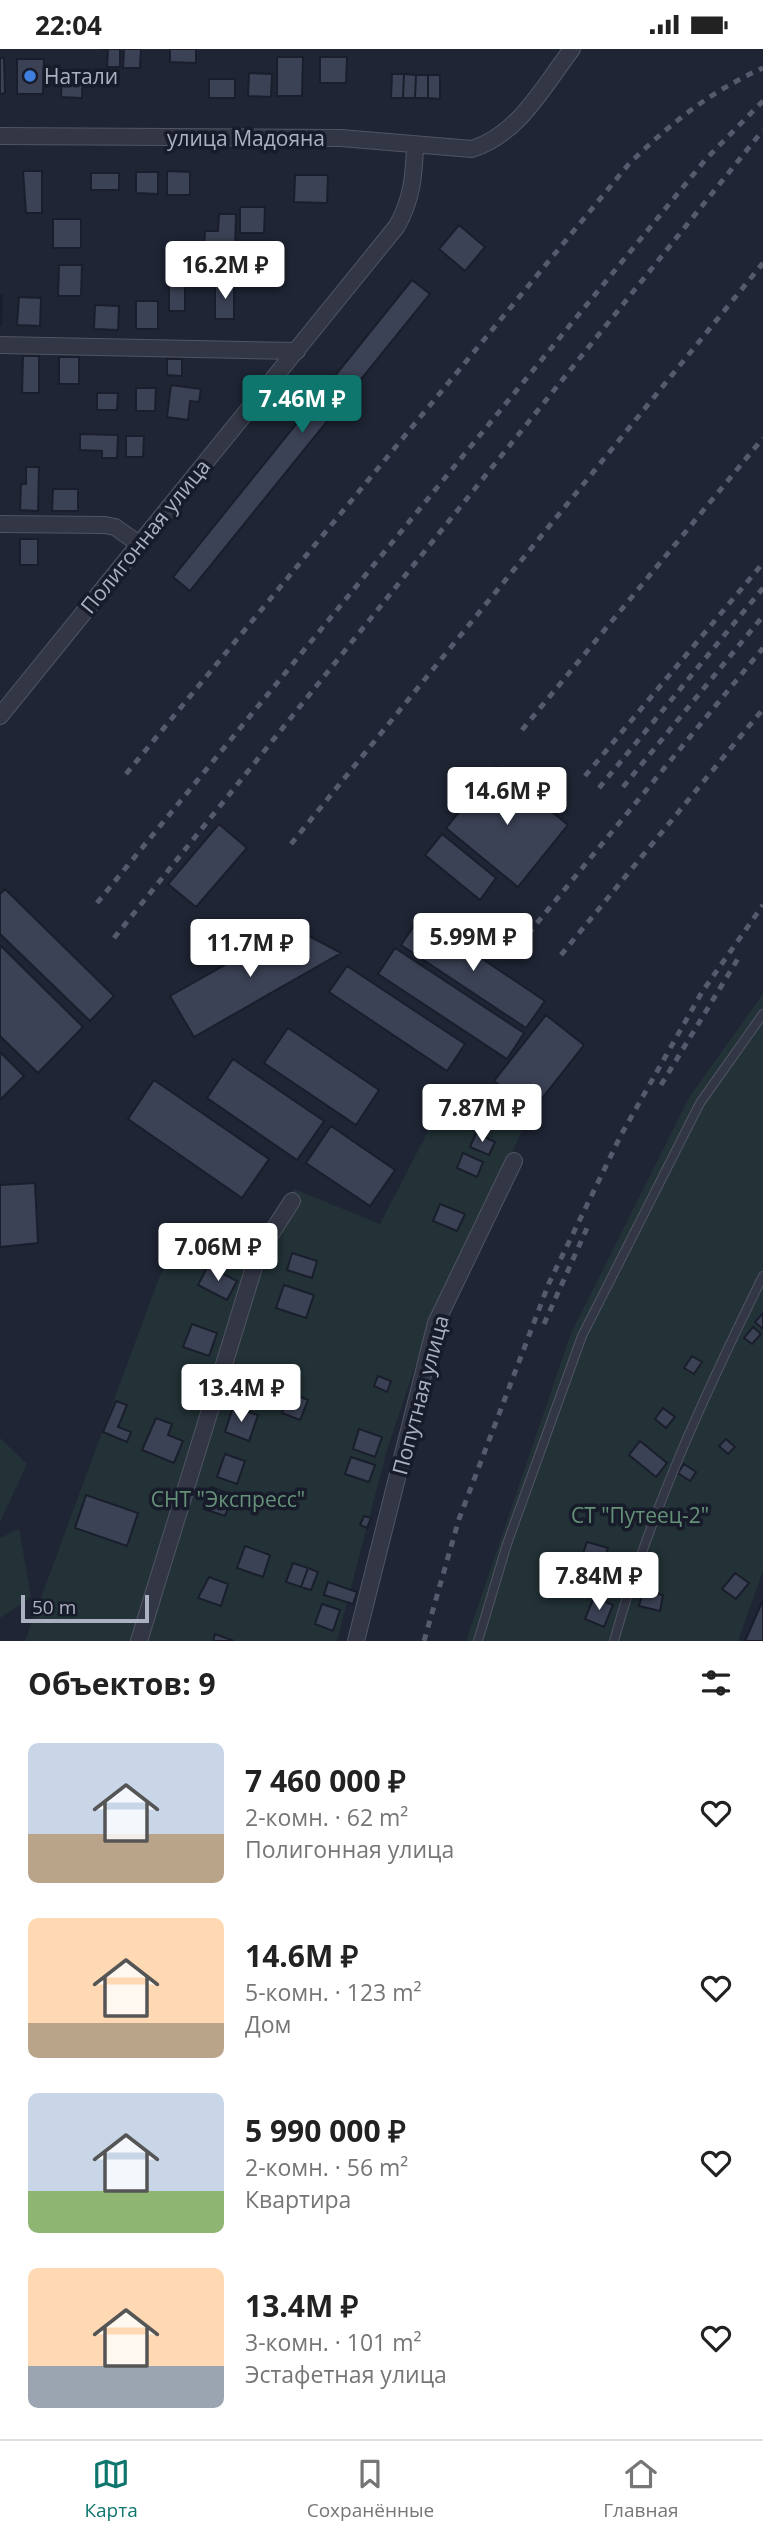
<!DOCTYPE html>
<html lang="ru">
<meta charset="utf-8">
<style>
:root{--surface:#fff;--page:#f6f6f6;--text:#222;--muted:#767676;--line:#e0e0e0;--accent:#0f766e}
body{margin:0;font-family:"Open Sans",sans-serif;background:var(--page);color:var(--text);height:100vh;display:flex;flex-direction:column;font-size:26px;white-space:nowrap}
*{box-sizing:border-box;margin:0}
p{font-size:23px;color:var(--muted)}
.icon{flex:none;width:38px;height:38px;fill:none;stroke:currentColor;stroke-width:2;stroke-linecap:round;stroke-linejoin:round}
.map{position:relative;height:1592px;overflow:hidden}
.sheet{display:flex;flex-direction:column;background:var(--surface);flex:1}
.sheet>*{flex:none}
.scale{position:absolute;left:21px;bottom:18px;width:128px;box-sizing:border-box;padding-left:7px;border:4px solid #acb1c2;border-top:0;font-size:19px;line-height:24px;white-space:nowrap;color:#acb1c2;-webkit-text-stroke:5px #181c2a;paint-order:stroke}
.price{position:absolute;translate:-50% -60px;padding:0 16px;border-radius:7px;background:#fff;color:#222;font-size:23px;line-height:46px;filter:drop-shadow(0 2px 4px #0008)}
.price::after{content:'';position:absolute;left:50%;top:42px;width:21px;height:16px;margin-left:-10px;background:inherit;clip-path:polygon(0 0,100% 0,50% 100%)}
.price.active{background:var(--accent);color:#fff}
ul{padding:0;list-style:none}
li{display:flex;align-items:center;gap:21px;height:175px;padding:0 28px}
li span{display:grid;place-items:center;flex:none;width:196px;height:140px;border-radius:10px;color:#555}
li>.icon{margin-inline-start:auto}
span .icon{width:84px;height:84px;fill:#fffc;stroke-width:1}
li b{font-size:30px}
h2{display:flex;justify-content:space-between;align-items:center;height:84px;padding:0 28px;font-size:30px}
.status{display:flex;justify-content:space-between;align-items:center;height:49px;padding:0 35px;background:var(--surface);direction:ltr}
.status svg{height:19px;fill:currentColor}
.tabs{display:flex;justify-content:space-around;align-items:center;height:98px;border-top:2px solid var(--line);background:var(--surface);font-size:19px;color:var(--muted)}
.tabs a{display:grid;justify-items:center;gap:4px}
.tabs .active{color:var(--accent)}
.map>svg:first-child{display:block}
</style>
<div class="status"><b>22:04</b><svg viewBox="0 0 49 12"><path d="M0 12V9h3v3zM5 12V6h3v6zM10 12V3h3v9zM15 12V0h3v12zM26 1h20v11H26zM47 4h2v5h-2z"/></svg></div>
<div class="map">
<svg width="763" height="1592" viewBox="0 0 763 1592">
<rect width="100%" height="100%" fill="#1f2534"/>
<path fill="#223237" d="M763,945V1522L738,1592H466L571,1284L690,1047Z
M438,1063L528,1069L424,1291L387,1401L337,1592H25L159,1229L183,1186L249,1213L294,1140L380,1175Z
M0,1389L27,1415L0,1473Z
M19,1480L31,1548L0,1569V1489Z"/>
<path fill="#3c4255" stroke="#1a1e2c" stroke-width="2" d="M120,0V18H107L108,1L100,0Z
M124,0H141L140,19H123Z
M170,0H196V14L170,13Z
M277,8H303L302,47H277Z
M320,8H347L346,34H320Z
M0,9H4L5,44L0,45Z
M17,10H44L43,45H17Z
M62,21L83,22L82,49L61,48Z
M249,24L272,25L271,48L248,47Z
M392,25H404L403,49H391Z
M404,25L416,26L415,49H403Z
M416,26H428V49H415Z
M428,26H440V50L428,49Z
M209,30H235V49H209Z
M23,122H42V164H26Z
M167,122L190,123V146H167Z
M136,123H158V145L136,144Z
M91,124H119V141H91Z
M295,126H328L327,154L294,153Z
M240,158H265L264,184H240Z
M219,165H236L235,202L204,201L205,182H218Z
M53,170H81V199H53Z
M459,176L485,198L465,222L439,200Z
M237,213H274V228H256V237H237Z
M59,216H82L81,247H58Z
M169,230H185V262H169Z
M412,231L430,245L190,542L173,528Z
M215,235H234V270H215Z
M0,246H2L1,276H0Z
M19,248L41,249L40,277L17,276Z
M136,252H158V280H136Z
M95,256L119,257L118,281L94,280Z
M23,307H39V344H22Z
M59,308H79V335H59Z
M167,310H182V327L167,326Z
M171,336L201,340L199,353L190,352L188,371L167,368Z
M136,339H156L155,362H136Z
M97,344H118L117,361H97Z
M80,385L118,386L117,409H102V402L80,401Z
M126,387H144L143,408H126Z
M26,418H39L38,462L20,461L21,435H26Z
M53,440H78V462H52Z
M20,490H38V516H20Z
M496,717L568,776L518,838L446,779Z
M219,775L247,799L196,858L168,835Z
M442,785L496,829L480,851L425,806Z
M5,840L114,947L90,972L0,885V845Z
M420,868L545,952L526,979L401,896Z
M292,878L341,904L194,988L170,947Z
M0,896L83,978L38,1024L0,987Z
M395,899L524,984L507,1010L378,925Z
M347,917L465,995L447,1022L329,943Z
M546,966L584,996L532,1062L494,1032Z
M288,979L379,1041L356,1076L264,1014Z
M0,1003L24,1027L0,1051Z
M233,1010L324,1072L297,1111L207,1049Z
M154,1031L269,1110L242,1149L128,1070Z
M331,1077L395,1121L370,1157L306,1114Z
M476,1084L495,1093L489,1106L470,1098Z
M463,1104L483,1113L477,1128L457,1119Z
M35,1134L38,1194L0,1198V1136Z
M440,1155L465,1165L457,1182L433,1172Z
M292,1204L317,1212L312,1229L287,1221Z
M208,1217L237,1232L227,1251L198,1236Z
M284,1236L314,1246L306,1269L276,1259Z
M763,1264V1280L755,1273Z
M192,1275L217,1284L209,1307L183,1298Z
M753,1278L761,1285L752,1295L744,1289Z
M692,1307L702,1313L694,1325L684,1319Z
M195,1316L217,1325L209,1344L187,1335Z
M378,1327L391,1332L387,1343L374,1337Z
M280,1339L308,1351L300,1371L282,1364L286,1354L276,1350Z
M116,1352L127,1356L118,1378L131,1383L127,1393L103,1383Z
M233,1358L258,1366L249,1392L225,1383Z
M663,1359L675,1368L666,1379L655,1370Z
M156,1369L172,1375L168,1386L183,1392L174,1414L142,1401Z
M359,1380L382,1388L375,1408L353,1400Z
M726,1390L735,1398L728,1405L719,1397Z
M640,1392L667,1414L656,1428L629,1406Z
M225,1405L245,1412L237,1435L217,1428Z
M351,1408L375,1416L369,1433L345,1425Z
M684,1415L696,1423L690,1432L678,1424Z
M211,1438L233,1446L225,1467L204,1460Z
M86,1446L138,1464L127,1497L75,1479Z
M364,1467L371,1469L367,1479L360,1476Z
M587,1493L608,1499L601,1520L580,1513Z
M245,1497L270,1506L263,1528L237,1519Z
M293,1514L308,1519L301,1538L286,1533Z
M606,1518L621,1522L617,1537L602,1533Z
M308,1519L318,1523L311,1541L301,1538Z
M735,1524L749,1534L736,1550L722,1540Z
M209,1528L228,1535L221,1557L198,1549Z
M328,1533L357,1543L353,1555L324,1546Z
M643,1542L663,1546L660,1562L639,1557Z
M594,1548L613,1556L604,1578L585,1570Z
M763,1551V1592H745Z
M322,1555L340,1561L333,1582L315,1575Z
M215,1585L234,1592H213Z"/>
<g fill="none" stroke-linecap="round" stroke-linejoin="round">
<g stroke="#505463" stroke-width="10">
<path id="service" d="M478,1592L507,1495L582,1287L700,1054L763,965
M614,1592C649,1465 705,1345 763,1227"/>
</g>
<g stroke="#505463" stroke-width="18">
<path id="minor" d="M0,87L341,89L472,100C519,85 543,38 572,0
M0,296L297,302
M0,475L105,476L115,478L139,495
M0,667L397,177C412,150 414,127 415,97
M139,1592L258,1205L292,1152
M356,1592L436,1274L514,1112"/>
</g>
<use href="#service" stroke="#333745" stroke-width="8"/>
<use href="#minor" stroke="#333745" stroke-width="16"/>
<path stroke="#555a6c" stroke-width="5" stroke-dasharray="7 7" stroke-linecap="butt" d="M522,681L763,389
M126,725L628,116C668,76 711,42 763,19
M585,727L763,514
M623,738L763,567
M599,739L763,539
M291,795L763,214
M97,854L706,110L763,52
M528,885L763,599
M114,889L763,81
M561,906L763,660
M661,1036L739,908
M544,1275L587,1179
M424,1592L459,1470L549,1234L621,1086L702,943L763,856"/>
</g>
<circle fill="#3f7fe0" stroke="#181c2a" stroke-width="2.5" cx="30" cy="27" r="7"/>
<g text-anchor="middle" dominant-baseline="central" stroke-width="7" stroke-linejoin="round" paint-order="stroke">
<g font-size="21" fill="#acb1c2" stroke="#181c2a" text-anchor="start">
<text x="44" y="27">Натали</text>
</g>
<g font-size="21" fill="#acb1c2" stroke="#181c2a">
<text x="246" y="89">улица Мадояна</text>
<text transform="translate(145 487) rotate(-51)">Полигонная улица</text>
<text transform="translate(420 1346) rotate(-75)">Попутная улица</text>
</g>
<g font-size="21" fill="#659178" stroke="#181c2a">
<text x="228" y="1450">СНТ "Экспресс"</text>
<text x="640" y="1466">СТ "Путеец-2"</text>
</g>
</g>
</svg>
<div class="scale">50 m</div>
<b class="price" style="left:225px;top:252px">16.2M ₽</b>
<b class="price active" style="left:302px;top:386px">7.46M ₽</b>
<b class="price" style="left:507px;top:778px">14.6M ₽</b>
<b class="price" style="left:473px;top:924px">5.99M ₽</b>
<b class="price" style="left:250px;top:930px">11.7M ₽</b>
<b class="price" style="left:482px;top:1095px">7.87M ₽</b>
<b class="price" style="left:218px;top:1234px">7.06M ₽</b>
<b class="price" style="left:241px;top:1375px">13.4M ₽</b>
<b class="price" style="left:599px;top:1563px">7.84M ₽</b>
</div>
<section class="sheet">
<h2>Объектов: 9<svg class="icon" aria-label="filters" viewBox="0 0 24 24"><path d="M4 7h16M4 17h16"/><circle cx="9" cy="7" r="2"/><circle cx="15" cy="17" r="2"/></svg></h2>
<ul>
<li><span style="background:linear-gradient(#c9d6e8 65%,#b9a48a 0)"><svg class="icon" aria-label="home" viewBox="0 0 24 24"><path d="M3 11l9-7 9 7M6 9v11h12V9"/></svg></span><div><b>7 460 000 ₽</b><p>2-комн. · 62 m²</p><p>Полигонная улица</p></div><svg class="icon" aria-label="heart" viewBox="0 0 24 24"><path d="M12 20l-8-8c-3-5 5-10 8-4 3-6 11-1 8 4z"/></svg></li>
<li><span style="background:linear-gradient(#ffd9b3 75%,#b9a48a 0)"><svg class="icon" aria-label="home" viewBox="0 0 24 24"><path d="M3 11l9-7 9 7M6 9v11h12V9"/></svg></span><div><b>14.6M ₽</b><p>5-комн. · 123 m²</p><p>Дом</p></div><svg class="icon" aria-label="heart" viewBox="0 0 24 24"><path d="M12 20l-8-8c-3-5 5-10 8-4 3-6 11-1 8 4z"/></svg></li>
<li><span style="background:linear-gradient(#c9d6e8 70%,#8fb573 0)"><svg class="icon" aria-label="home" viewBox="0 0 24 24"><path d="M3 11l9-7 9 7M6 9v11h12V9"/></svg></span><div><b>5 990 000 ₽</b><p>2-комн. · 56 m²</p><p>Квартира</p></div><svg class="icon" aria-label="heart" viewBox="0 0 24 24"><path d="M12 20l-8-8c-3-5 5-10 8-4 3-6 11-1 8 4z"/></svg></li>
<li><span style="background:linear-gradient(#ffd9b3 70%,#9aa5b1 0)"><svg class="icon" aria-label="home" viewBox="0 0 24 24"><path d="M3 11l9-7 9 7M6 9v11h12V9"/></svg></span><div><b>13.4M ₽</b><p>3-комн. · 101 m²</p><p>Эстафетная улица</p></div><svg class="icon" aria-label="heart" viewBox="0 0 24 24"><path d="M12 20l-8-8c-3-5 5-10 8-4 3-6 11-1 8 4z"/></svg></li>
</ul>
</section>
<nav class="tabs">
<a class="active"><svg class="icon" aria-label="map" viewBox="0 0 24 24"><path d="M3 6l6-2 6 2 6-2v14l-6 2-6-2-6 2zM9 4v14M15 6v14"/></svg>Карта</a>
<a><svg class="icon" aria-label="saved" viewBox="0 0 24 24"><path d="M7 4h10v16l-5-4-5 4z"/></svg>Сохранённые</a>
<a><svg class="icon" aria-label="home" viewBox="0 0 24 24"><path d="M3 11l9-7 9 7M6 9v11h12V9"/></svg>Главная</a>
</nav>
